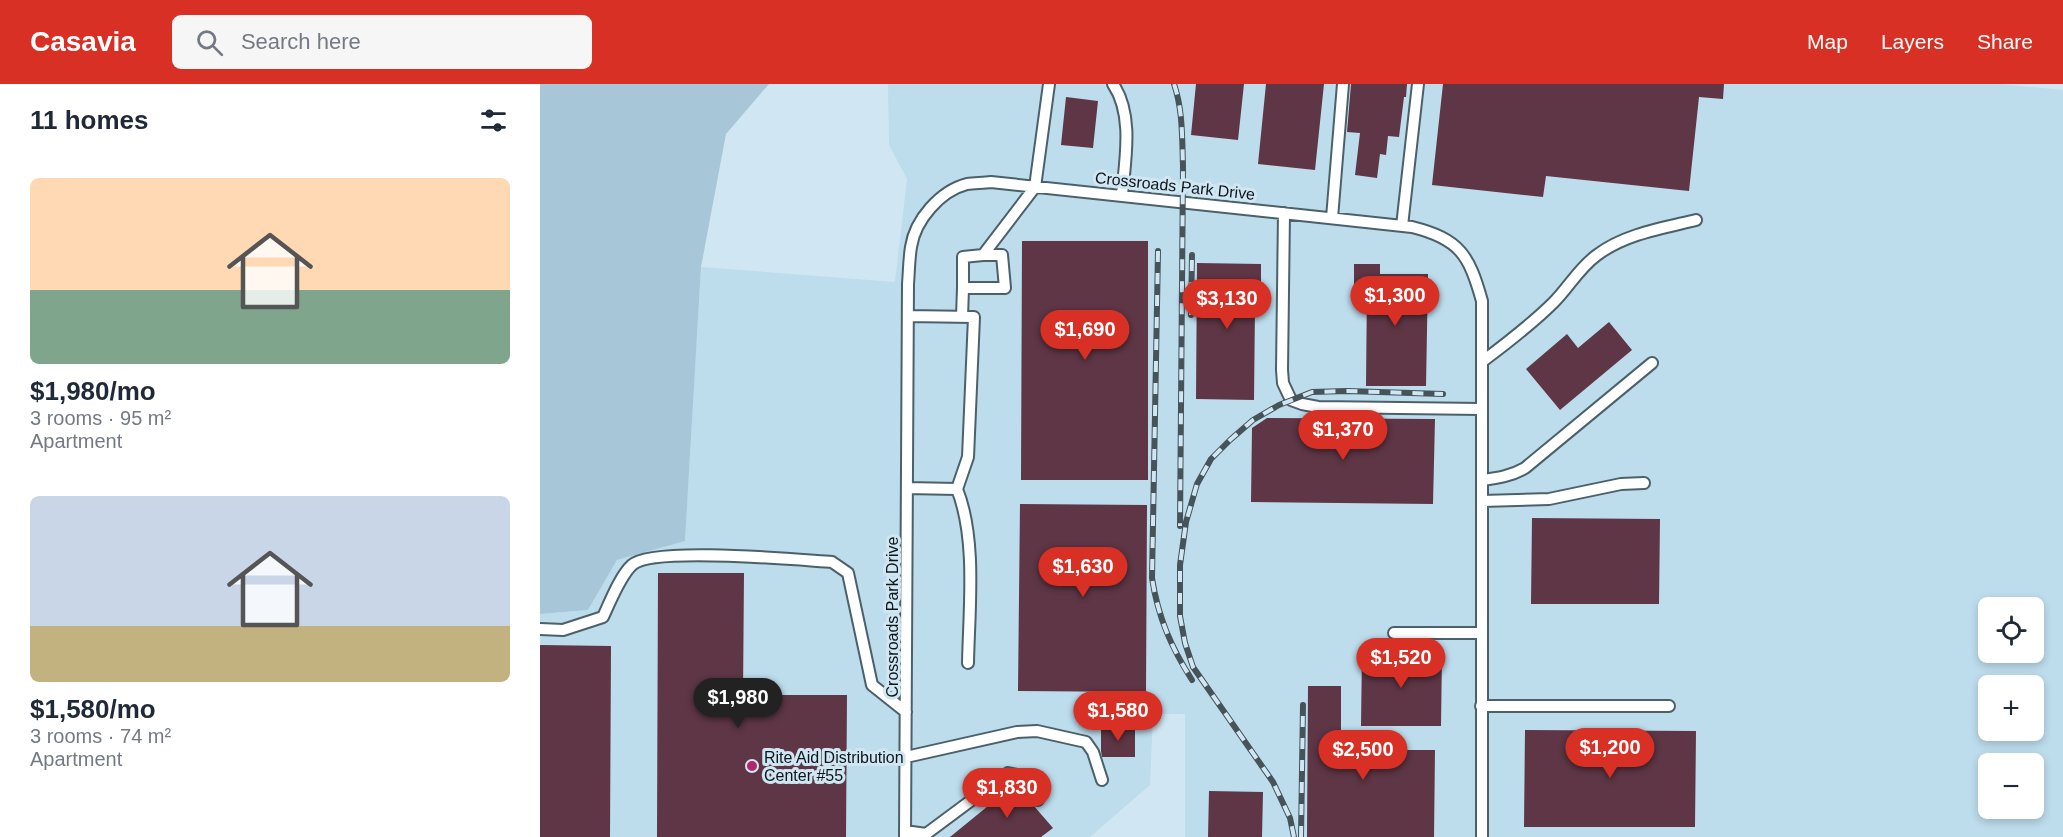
<!DOCTYPE html>
<meta charset="utf-8">
<style>
:root{--surface:#fff;--page:#f6f6f7;--text:#1f2937;--muted:#747a83;--accent:#d93025}
body{margin:0;font-family:Helvetica,sans-serif;background:var(--page);color:var(--text);height:100vh;display:flex;flex-direction:column;font-size:22px;white-space:nowrap}
*{box-sizing:border-box;margin:0}
p{font-size:20px;color:var(--muted)}
.icon{flex:none;width:33px;height:33px;fill:none;stroke:currentColor;stroke-width:2;stroke-linecap:round;stroke-linejoin:round}
.map{position:relative;flex:1;overflow:hidden}
.sheet{display:flex;flex-direction:column;background:var(--surface);width:540px}
.sheet>*{flex:none}
.buttons{position:absolute;left:1438px;top:513px;display:grid;gap:12px}
.buttons a{display:grid;place-items:center;width:66px;height:66px;border-radius:9px;background:var(--surface);box-shadow:0 3px 9px #0003;font-size:30px}
.price{position:absolute;translate:-50% -51px;padding:0 14px;border-radius:21px;background:var(--accent);color:#fff;font-size:20px;line-height:39px;filter:drop-shadow(0 2px 3px #0008)}
.price::after{content:'';position:absolute;left:50%;top:36px;width:18px;height:14px;margin-left:-9px;background:inherit;clip-path:polygon(0 0,100% 0,50% 100%)}
.price.on{background:#222;color:#fff}
ul{padding:0;list-style:none}
li{display:grid;align-content:center;gap:12px;height:318px;padding:0 30px}
li span{display:grid;place-items:center;height:186px;border-radius:9px;color:#555}
li>.icon{margin-inline-start:auto}
span .icon{width:108px;height:108px;fill:#fffc;stroke-width:1}
li b{font-size:26px}
h2{display:flex;justify-content:space-between;align-items:center;height:72px;padding:0 30px;font-size:26px}
header{display:flex;align-items:center;gap:36px;box-sizing:border-box;height:84px;padding:0 30px;background:var(--accent);color:#fff}
header strong{font-size:28px}
nav{display:flex;gap:33px;margin-inline-start:auto;font-size:21px}
.search{width:420px;height:54px;background:var(--page);display:flex;align-items:center;gap:15px;box-sizing:border-box;padding:0 21px;border-radius:9px;color:var(--muted);font-size:22px}
main{display:flex;flex:1;min-height:0}
.map>svg:first-child{display:block}
</style>
<header>
<strong>Casavia</strong>
<div class="search"><svg class="icon" aria-label="search" viewBox="0 0 24 24"><circle cx="10" cy="10" r="6"/><path d="M15 15l6 6"/></svg>Search here</div>
<nav><a>Map</a><a>Layers</a><a>Share</a></nav>
</header>
<main>
<section class="sheet">
<h2>11 homes<svg class="icon" aria-label="filters" viewBox="0 0 24 24"><path d="M4 7h16M4 17h16"/><circle cx="9" cy="7" r="2"/><circle cx="15" cy="17" r="2"/></svg></h2>
<ul>
<li><span style="background:linear-gradient(#ffd9b3 60%,#7fa58c 0)"><svg class="icon" aria-label="home" viewBox="0 0 24 24"><path d="M3 11l9-7 9 7M6 9v11h12V9"/></svg></span><div><b>$1,980/mo</b><p>3 rooms · 95 m²</p><p>Apartment</p></div></li>
<li><span style="background:linear-gradient(#c9d6e8 70%,#c2b280 0)"><svg class="icon" aria-label="home" viewBox="0 0 24 24"><path d="M3 11l9-7 9 7M6 9v11h12V9"/></svg></span><div><b>$1,580/mo</b><p>3 rooms · 74 m²</p><p>Apartment</p></div></li>
</ul>
</section>
<div class="map">
<svg width="1523" height="753" viewBox="0 0 1523 753">
<rect width="100%" height="100%" fill="#d0e7f3"/>
<path fill="#bddcec" fill-rule="evenodd" d="M348,0H1461L1523,6V753H645V630H613L610,701L550,753H0V530L48,526L77,476L145,457L161,183L355,198L367,95L349,61ZM1449,524H1494V568H1449ZM1449,602H1494V646H1449ZM1449,680H1494V724H1449Z"/>
<path fill="#a7c7d8" d="M0,0H229L186,50L161,183L145,457L77,476L48,526L0,530Z"/>
<path fill="#5e3645" d="M656,0H704L698,56L651,51Z
M726,0H784L775,86L718,80Z
M811,0H867L866,13H864L859,53L848,52L846,71L840,70L837,94L815,91L820,49L807,48Z
M903,0H1184L1183,15L1159,13L1149,107L1006,92L1003,113L892,101Z
M526,13L558,17L553,64L521,61Z
M482,157H608V396H481Z
M657,179L721,180V221H715L714,316L656,315Z
M814,180H840V190H888L886,302H826L827,202H814Z
M1069,238L1092,266L1020,326L986,285L1027,250L1038,264Z
M727,334L895,335L893,420L711,418L712,344Z
M480,420L607,421L606,608L478,607Z
M992,434L1120,435L1119,520H991Z
M118,489H204L203,611H307L306,753H117Z
M0,561L71,562L70,753H0Z
M822,568L902,569L901,642H821Z
M768,602H801V666H895L894,753H767Z
M561,643H595V673H562L561,667Z
M985,646L1156,647L1155,743H984Z
M475,700L513,744L501,753H410Z
M669,707L723,708L722,753H668Z"/>
<g fill="none" stroke-linecap="round" stroke-linejoin="round">
<g stroke="#4c606a" stroke-width="14">
<path id="minor" d="M573,0C594,31 585,76 582,111
M744,129L742,286L743,299L751,316L762,320L778,323L942,325
M792,134L803,0
M862,142L878,0
M443,171H462L465,204H423V173L443,171L495,103L509,0
M368,232L434,233L428,373L417,405
M422,233L423,204
M943,277C967,259 992,240 1014,218C1029,203 1039,184 1057,171C1085,150 1123,144 1156,136
M942,396C958,394 971,392 985,384L1112,279
M367,404L417,405C437,455 429,526 428,579
M942,417L1009,415L1081,400L1104,399
M0,545L23,546L63,533C70,518 80,492 92,481C112,462 259,476 292,478L308,489L332,601L366,628
M854,549H941
M941,622H1129
M366,673L477,648L497,647L546,658L553,668L562,696
M365,747L386,750L468,689L477,691L498,716
M365,753L368,200C369,188 369,175 371,163C375,136 400,107 427,100C435,99 443,99 451,98L872,143C920,155 929,171 942,217V753"/>
</g>
<use href="#minor" stroke="#fff" stroke-width="10"/>
<g stroke="#465359" stroke-width="6">
<path id="rail" d="M634,0C643,26 642,55 643,82L640,442
M618,167L612,494C618,533 631,563 652,596
M651,231L652,171
M754,753L750,734L733,698L653,583L645,559L640,532V481L646,438L657,400L671,375L690,356L713,336L739,321L772,308L807,307L903,310
M761,753L763,621"/>
</g>
<use href="#rail" stroke="#d0e7f3" stroke-width="4" stroke-dasharray="11" stroke-linecap="butt"/>
</g>
<circle fill="#b0286b" stroke="#d0e7f3" stroke-width="2" cx="212" cy="682" r="6"/>
<g text-anchor="middle" dominant-baseline="central" stroke-width="6" stroke-linejoin="round" paint-order="stroke">
<g font-size="16" fill="#0d161a" stroke="#d0e7f3">
<text transform="translate(635 102) rotate(6)">Crossroads Park Drive</text>
<text transform="translate(352 533) rotate(-90)">Crossroads Park Drive</text>
</g>
<g font-size="16" fill="#0d161a" stroke="#d0e7f3" text-anchor="start">
<text x="224" y="673">Rite Aid Distribution<tspan x="224" dy="18">Center #55</tspan></text>
</g>
</g>
</svg>
<div class="buttons">
<a><svg class="icon" aria-label="locate" viewBox="0 0 24 24"><circle cx="12" cy="12" r="6"/><path d="M12 2v4M12 18v4M2 12h4M18 12h4"/></svg></a>
<a>+</a>
<a>−</a>
</div>
<b class="price" style="left:855px;top:243px">$1,300</b>
<b class="price" style="left:687px;top:246px">$3,130</b>
<b class="price" style="left:545px;top:277px">$1,690</b>
<b class="price" style="left:803px;top:377px">$1,370</b>
<b class="price" style="left:543px;top:514px">$1,630</b>
<b class="price" style="left:861px;top:605px">$1,520</b>
<b class="price on" style="left:198px;top:645px">$1,980</b>
<b class="price" style="left:578px;top:658px">$1,580</b>
<b class="price" style="left:1070px;top:695px">$1,200</b>
<b class="price" style="left:823px;top:697px">$2,500</b>
<b class="price" style="left:467px;top:735px">$1,830</b>
</div>
</main>
